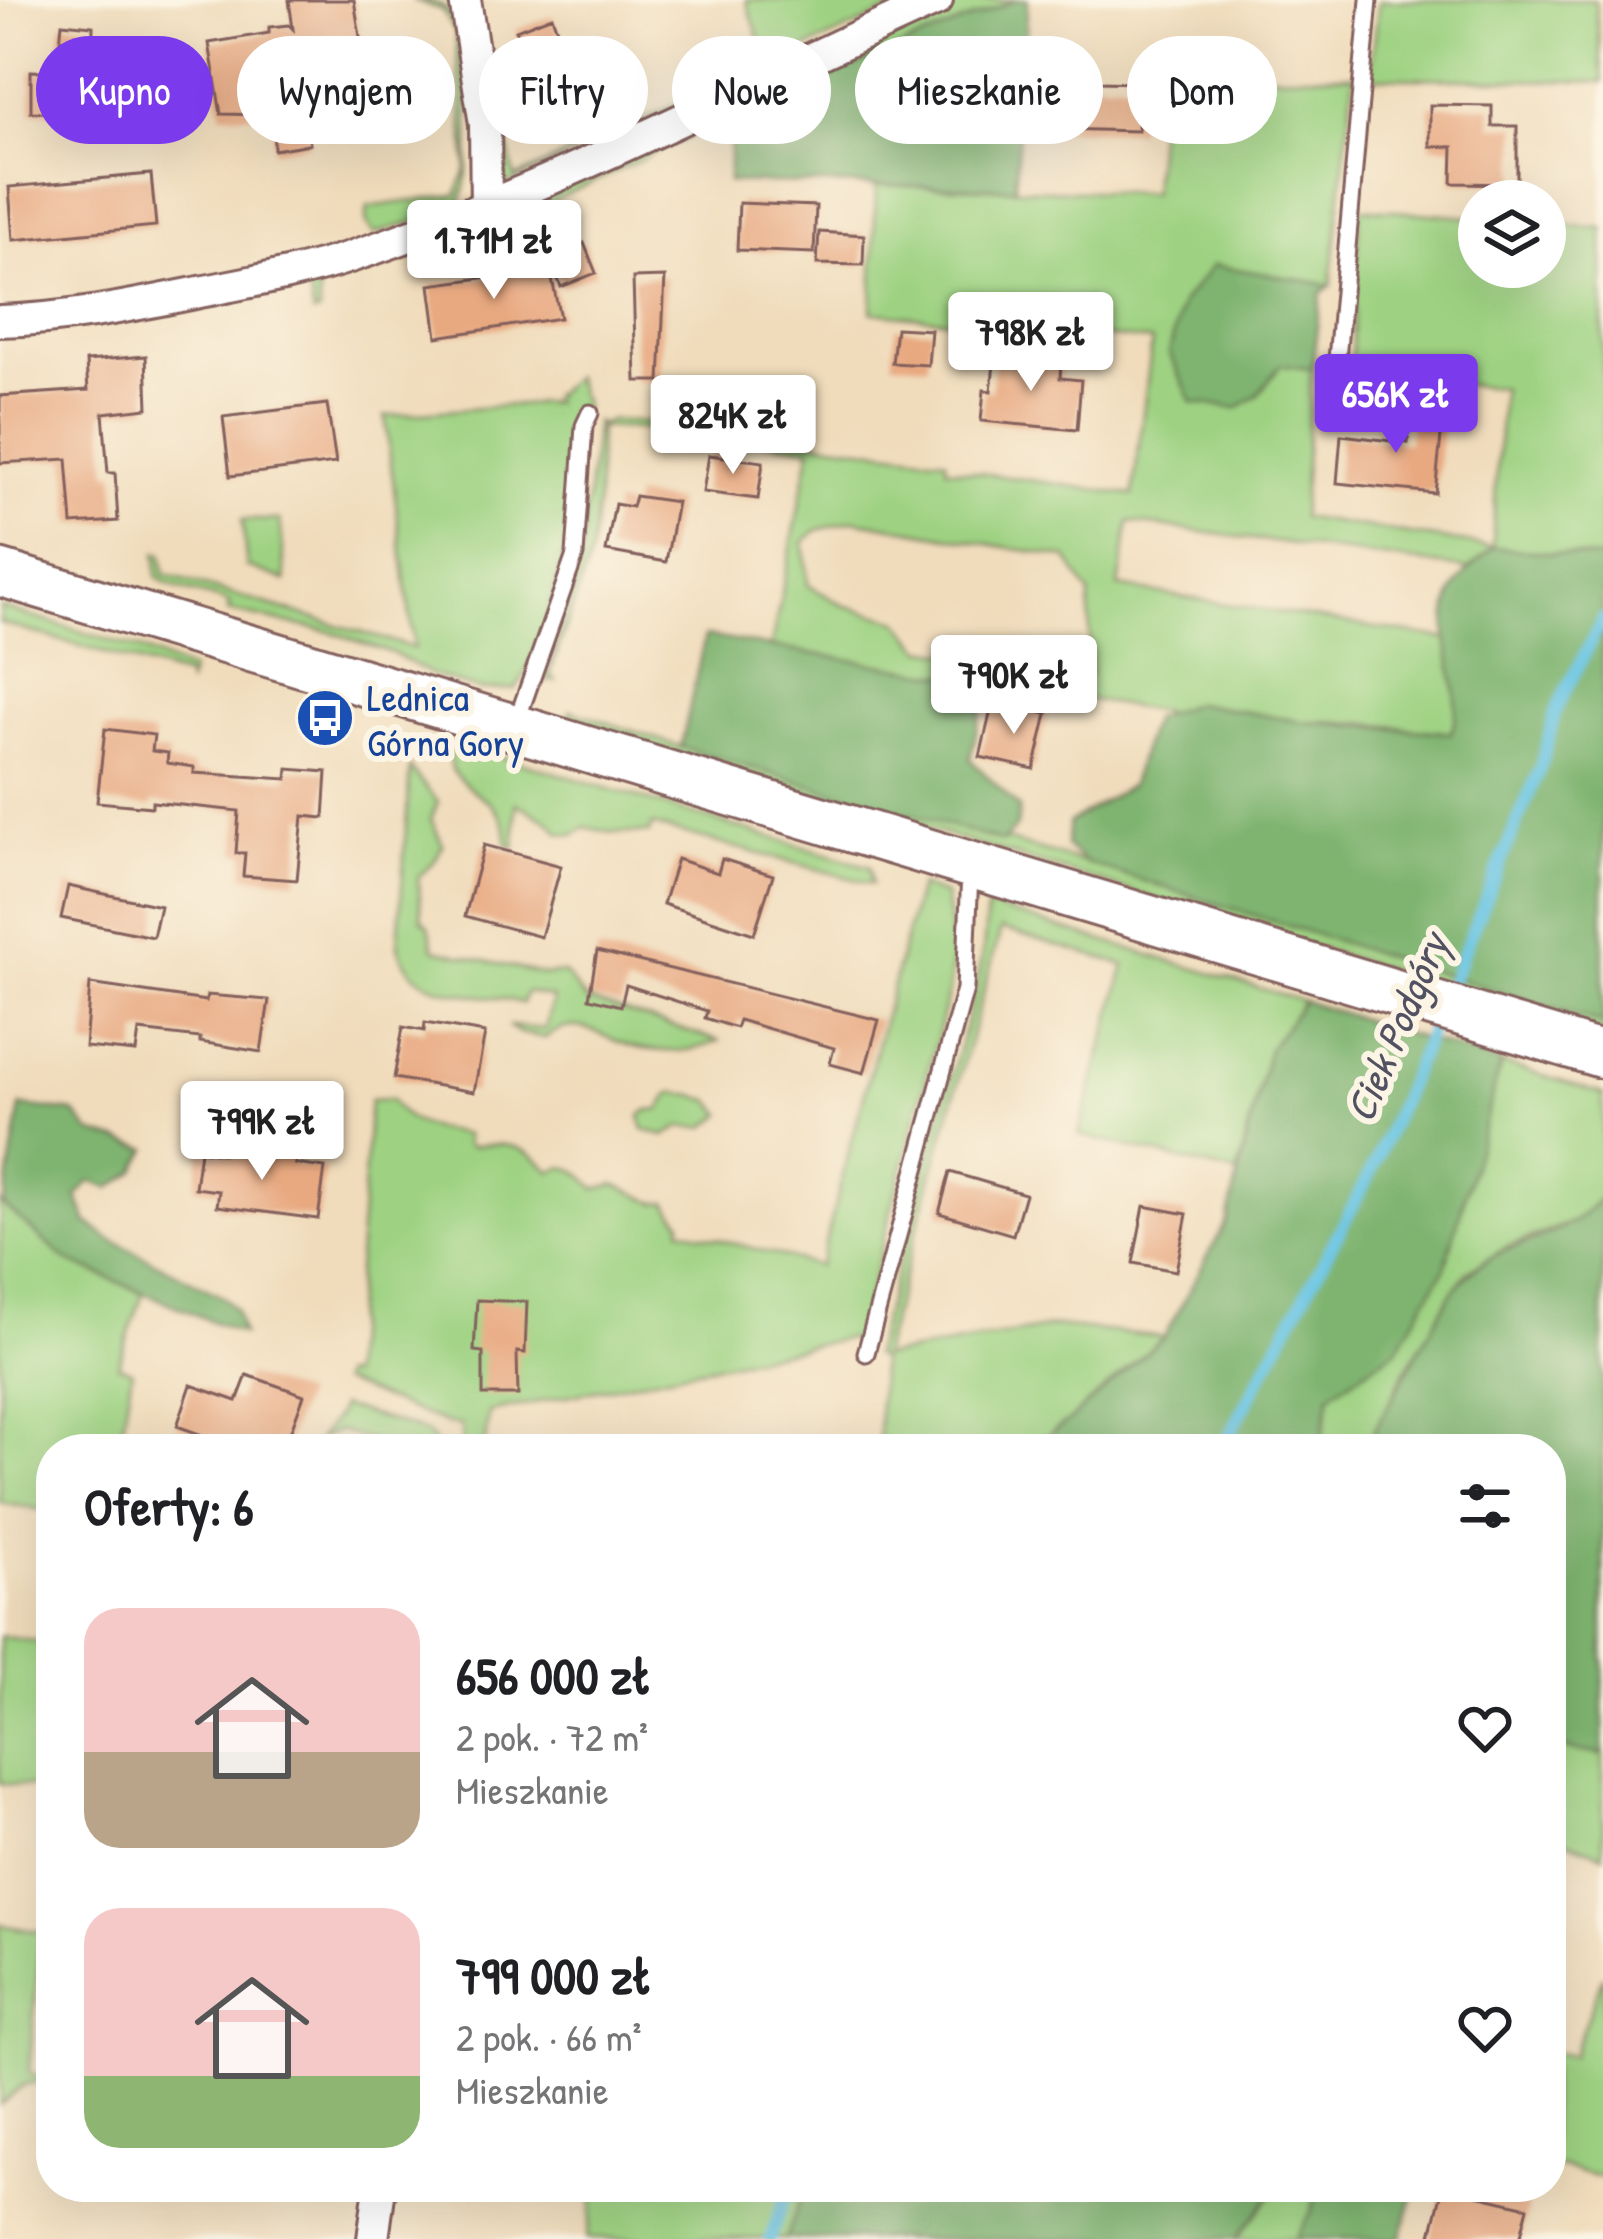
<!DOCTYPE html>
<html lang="pl">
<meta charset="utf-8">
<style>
:root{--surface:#fff;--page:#f6f6f6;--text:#202124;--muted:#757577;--accent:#7c3aed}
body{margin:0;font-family:"Patrick Hand",sans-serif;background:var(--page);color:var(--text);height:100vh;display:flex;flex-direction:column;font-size:45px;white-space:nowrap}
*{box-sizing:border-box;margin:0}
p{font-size:39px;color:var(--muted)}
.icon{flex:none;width:66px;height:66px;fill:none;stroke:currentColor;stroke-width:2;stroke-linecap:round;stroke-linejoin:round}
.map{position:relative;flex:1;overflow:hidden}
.details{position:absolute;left:36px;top:1434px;width:1530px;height:768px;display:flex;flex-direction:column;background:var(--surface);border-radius:48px;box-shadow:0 12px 48px #0002}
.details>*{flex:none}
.hud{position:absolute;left:36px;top:36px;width:1533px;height:108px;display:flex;gap:24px}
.buttons{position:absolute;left:1458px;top:180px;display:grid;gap:24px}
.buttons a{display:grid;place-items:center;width:108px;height:108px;border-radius:50%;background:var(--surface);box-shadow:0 12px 48px #0002;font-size:60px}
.price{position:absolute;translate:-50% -102px;padding:0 27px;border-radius:12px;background:#fff;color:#222;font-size:39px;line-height:78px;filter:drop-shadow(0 3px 6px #0008)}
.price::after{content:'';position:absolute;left:50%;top:72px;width:36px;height:27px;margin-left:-18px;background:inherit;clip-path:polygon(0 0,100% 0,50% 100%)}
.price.selected{background:var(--accent);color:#fff}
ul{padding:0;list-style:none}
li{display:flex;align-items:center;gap:36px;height:300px;padding:0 48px}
li span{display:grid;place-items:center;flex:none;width:336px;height:240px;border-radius:36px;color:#555}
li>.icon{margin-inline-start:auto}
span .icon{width:144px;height:144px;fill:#fffc;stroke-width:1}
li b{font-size:51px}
h2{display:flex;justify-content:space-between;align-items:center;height:144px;padding:0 48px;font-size:51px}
.tag{padding:0 42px;border-radius:54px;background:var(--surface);box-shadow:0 12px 48px #0002;font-size:42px;line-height:108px}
.tag.selected{background:var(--accent);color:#fff}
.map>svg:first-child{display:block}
</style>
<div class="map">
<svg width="1603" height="2239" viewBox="0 0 1603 2239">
<rect width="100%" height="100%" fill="#fcf5e5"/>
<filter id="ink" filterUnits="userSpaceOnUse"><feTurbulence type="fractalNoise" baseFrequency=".00833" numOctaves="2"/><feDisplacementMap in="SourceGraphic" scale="24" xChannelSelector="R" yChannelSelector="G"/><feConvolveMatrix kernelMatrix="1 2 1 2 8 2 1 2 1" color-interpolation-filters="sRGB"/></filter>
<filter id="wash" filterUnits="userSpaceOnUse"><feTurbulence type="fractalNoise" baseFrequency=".004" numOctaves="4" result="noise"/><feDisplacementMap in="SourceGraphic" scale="48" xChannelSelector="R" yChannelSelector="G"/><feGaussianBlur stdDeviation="2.7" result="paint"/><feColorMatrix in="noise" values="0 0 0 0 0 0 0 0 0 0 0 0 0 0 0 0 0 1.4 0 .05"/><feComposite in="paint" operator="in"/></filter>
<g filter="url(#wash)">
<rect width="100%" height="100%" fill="#f0dcbb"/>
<path fill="#9ed282" stroke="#747856" stroke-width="3" fill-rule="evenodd" d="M413,0C429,0 444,2 453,18C467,44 477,177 460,201C448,216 393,227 374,234L366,223L368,207L457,195L467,166L455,32L442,10Z
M746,0H913L508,184L502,180L496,144L505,128L515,178L767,61Z
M964,0H1016L732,117L473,238L319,286V312L313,314L308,280Z
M1379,0H1595L1603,82L1370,77Z
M1354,75L1331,285L1213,266L1192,402L1237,408L1257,396L1281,365L1312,369L1301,517L1492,547L1502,388L1350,373L1360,208L1479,218V267H1545V224L1603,228V559L1493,547L1469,569L1129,522L1119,587L1447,639L1459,710L1451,733L1360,723L1304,722L1196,703L1169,713L771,647L811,448L695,431L599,427L597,501L590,556L550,674L556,681H546L581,557L596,422L599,426L611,420L696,426L946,459V468L1133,495L1152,341L872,312L876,185L1152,193L1162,76ZM854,520L1067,558L1089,594L1090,676L923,649L899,621L843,605L808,585L804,542L817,530Z
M574,377L584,406C564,439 573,481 569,518C565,558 540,658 515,689L480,690L432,675L392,653L331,632L228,611L229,603C205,592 177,593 157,577L156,553L162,554L164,574L414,648L385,416L553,402L552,396Z
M242,520H280L286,581L247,567Z
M0,607L142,650L191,671L187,686V677L0,623Z
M570,710L681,747L1086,863L1603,1024V1034L569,721Z
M453,742L870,867L872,884L652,825L650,833H614L585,827L574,835L560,833L550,822L516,803L515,847L507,844C510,786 433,794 453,742Z
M410,768L438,802L431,819L443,845L434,862L418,877L422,920L429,926L434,949L545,975L564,973L586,1000L719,1041C694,1052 671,1053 644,1049C606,1045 582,1009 545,1038L520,1033L508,1026L545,1029L553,998L526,992L522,1003C473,990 416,1003 398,946Z
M919,886L945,895L954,955L949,991L856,1344L848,1338L489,1412L484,1449H462L461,1425L448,1424L340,1382L342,1375L349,1376L370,1100L391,1099C408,1128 434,1128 466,1135V1144L471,1147C506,1140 529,1147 551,1172C570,1159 584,1177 596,1189L615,1184L656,1203L667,1202L682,1222L681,1229L819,1266Z
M987,906L1303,1001L1269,1049L1237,1174L1079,1135L1125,965L1001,929L881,1357L1057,1326L1164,1337L1071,1419L1030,1449H878L880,1359L873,1355L974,995L983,955Z
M1501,1063L1603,1094V1196L1575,1221L1507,1247L1466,1272L1405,1371L1371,1441L1364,1449H1320L1330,1394L1396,1350L1475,1148Z
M676,1092L711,1100L723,1114L706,1127H681L664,1136L644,1129L640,1117L646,1111L660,1110L670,1094Z
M0,1202L66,1260L143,1293L118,1365L132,1371L119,1449H51V1511L0,1503Z
M340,1406L415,1428L427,1433L440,1449H396L338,1431L318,1439L338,1414Z
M0,1636L51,1644V1789L0,1783Z
M1551,1746L1603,1755V1855L1551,1835Z
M0,1925L41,1932L29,2071L33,2075L51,2077V2081L25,2084L0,2105Z
M1603,1975V2178L1551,2164V2052L1572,2056Z
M595,2187H805L786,2239H587Z
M1277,2187H1318L1312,2210L1295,2239H1236Z"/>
<path fill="#7eb470" stroke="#646a4e" stroke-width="3" d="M1016,0H1028L1015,188L728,182L732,117Z
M1213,265L1331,285L1321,293L1312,369L1281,365L1256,396L1237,408L1192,402L1169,353L1182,302Z
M1493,547L1603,559V1024L1086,863L1066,846L1069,823L1131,785L1152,719L1195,703L1304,722L1451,733C1469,688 1431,635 1454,590C1462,573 1480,560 1493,547Z
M705,636L988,682L970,759L1019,808L1017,826L1003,842L681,747Z
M1303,1001L1501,1063L1445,1268L1396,1350L1330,1394L1320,1449H1030L1071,1419L1164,1337L1227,1221L1269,1049Z
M21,1106L74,1112L90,1132L148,1149L135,1172L110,1188L90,1181L77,1196L87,1222L108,1238L224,1298L236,1311L242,1334L66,1260L4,1206Z
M1603,1196V1755L1551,1746V1449H1364L1449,1296C1487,1243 1524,1252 1573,1222C1584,1215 1594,1204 1603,1196Z
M805,2187H1277L1236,2239H786Z
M1318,2187H1416L1400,2239H1295L1312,2210Z"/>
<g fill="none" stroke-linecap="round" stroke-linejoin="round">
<path stroke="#66c4e4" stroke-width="12" d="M1445,996L1540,768L1557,707L1603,619
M1222,1449L1369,1176L1437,1015
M770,2239L789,2187"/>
</g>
<g id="blocks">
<path fill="#e8a981" d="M289,0H354L369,92L304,110L310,144L274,150L273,115L221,114L209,43L269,33V27L289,25L293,29Z
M552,16L564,49L528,63L516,30Z
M62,23L93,26L91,113L31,112V71L57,72Z
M1057,81L1140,83L1138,131L1056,129Z
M1430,105L1492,106V126H1517V184L1452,183L1453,147L1430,146Z
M151,174L156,226L13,240L9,187Z
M739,203L816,206L814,253L737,250Z
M819,232L864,235L863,265L817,264Z
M584,243L596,273L561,287L550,258Z
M550,269L560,318L437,337L430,285Z
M665,277L660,381H636L633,278Z
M896,328L931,330L928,365L892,363Z
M995,355L1061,361L1060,378L1081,380L1077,430L981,421L984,390L991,391Z
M146,356L148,408L103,413L108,473H115L118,521L72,524L67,459L0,463V396L88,390L86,361Z
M327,404L336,463L230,476L223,417Z
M1411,404L1444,408L1435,493L1337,483L1341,435L1408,443Z
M709,455L763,462L758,499L703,492Z
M635,496L677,502L666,562L606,551L615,504L632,507Z
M1012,706L1047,714L1034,769L980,757L991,710L1010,714Z
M105,729L154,735L152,751L168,753L167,763L194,767V773L287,779L288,769L327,772L324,818L303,816L297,880L243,876L245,853H236L239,811L152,802V807L97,802Z
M484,845L561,866L541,937L465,916Z
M677,859L718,873L722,859L773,875L754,934L663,904Z
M68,886L160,906L153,937L61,918Z
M597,951L879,1020L864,1073L830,1064L834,1048L739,1020L736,1028L705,1018L707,1011L626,985L621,1006L589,998Z
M90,984L206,1001L207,995L269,1000L261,1052L200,1042V1038L139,1031L136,1052L85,1047Z
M425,1023L485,1033L474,1092L394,1078L403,1027L424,1031Z
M224,1149L296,1157L295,1164L325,1168L318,1219L217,1206L219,1191L195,1188L200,1151L223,1154Z
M950,1172L1025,1194L1013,1235L939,1213Z
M1144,1206L1187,1214L1176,1271L1133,1263Z
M477,1300L527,1302L525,1353L517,1352L518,1395H483V1352L474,1351Z
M247,1375L304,1395L284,1449H241L177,1426L191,1385L237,1401Z
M1443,2187L1528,2207L1520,2239H1430Z"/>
</g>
</g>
<g filter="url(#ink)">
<use href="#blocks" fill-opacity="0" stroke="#84615d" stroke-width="3"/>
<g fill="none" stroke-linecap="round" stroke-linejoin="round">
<g stroke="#84615d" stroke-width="21">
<path id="service" d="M1336,371L1369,0
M516,723L575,555L584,426L590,413
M866,1353L965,989L970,872"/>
</g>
<g stroke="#84615d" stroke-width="36">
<path id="minor" d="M465,0L485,124L486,208
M0,321C65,319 126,307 190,294C244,283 298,274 350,257C553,189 743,87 937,0
M373,2239L380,2187"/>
</g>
<g stroke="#84615d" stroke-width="51">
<path id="secondary" d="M0,573L1603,1055"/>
</g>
<use href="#service" stroke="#fff" stroke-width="15"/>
<use href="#minor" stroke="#fff" stroke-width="30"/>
<use href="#secondary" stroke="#fff" stroke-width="45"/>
</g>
</g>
<defs>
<g id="bus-disc" transform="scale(3)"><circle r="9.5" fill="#1a4fb4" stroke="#fcf5e5"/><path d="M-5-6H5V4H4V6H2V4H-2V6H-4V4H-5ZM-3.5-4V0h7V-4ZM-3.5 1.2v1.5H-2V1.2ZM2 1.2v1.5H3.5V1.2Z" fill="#fff"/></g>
</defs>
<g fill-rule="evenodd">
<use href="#bus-disc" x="325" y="718"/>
</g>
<g text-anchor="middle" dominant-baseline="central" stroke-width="12" stroke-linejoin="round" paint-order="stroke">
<g font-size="39" fill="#164399" stroke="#fcf5e5" text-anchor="start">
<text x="367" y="696">Lednica<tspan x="367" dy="45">Górna Gory</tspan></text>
</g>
<g font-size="42" font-style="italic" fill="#525162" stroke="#fcf5e5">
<text transform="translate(1396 1027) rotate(-67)">Ciek Podgóry</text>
</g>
</g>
</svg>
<div class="buttons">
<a><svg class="icon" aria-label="layers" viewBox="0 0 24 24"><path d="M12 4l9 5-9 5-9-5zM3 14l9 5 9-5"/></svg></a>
</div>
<b class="price" style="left:494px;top:302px">1.71M zł</b>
<b class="price" style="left:1031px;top:394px">798K zł</b>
<b class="price selected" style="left:1396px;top:456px">656K zł</b>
<b class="price" style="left:733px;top:477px">824K zł</b>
<b class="price" style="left:1014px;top:737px">790K zł</b>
<b class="price" style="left:262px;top:1183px">799K zł</b>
<div class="hud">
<a class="tag selected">Kupno</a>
<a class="tag">Wynajem</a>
<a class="tag">Filtry</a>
<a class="tag">Nowe</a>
<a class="tag">Mieszkanie</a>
<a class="tag">Dom</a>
</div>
<section class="details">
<h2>Oferty: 6<svg class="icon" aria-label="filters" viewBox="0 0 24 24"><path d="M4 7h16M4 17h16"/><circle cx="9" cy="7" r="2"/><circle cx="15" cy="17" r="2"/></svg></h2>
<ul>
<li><span style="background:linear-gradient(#f6c9c9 60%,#b9a48a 0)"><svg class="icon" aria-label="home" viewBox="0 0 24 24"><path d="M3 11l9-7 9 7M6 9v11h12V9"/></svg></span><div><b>656 000 zł</b><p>2 pok. · 72 m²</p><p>Mieszkanie</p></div><svg class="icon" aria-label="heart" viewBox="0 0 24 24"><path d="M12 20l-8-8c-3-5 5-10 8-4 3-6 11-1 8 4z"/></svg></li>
<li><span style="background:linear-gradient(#f6c9c9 70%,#8fb573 0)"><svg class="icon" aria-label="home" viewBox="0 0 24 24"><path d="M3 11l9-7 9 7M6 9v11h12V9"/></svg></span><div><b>799 000 zł</b><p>2 pok. · 66 m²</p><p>Mieszkanie</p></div><svg class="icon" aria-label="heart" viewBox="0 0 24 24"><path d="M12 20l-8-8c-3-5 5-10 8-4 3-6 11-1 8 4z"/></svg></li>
</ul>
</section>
</div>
